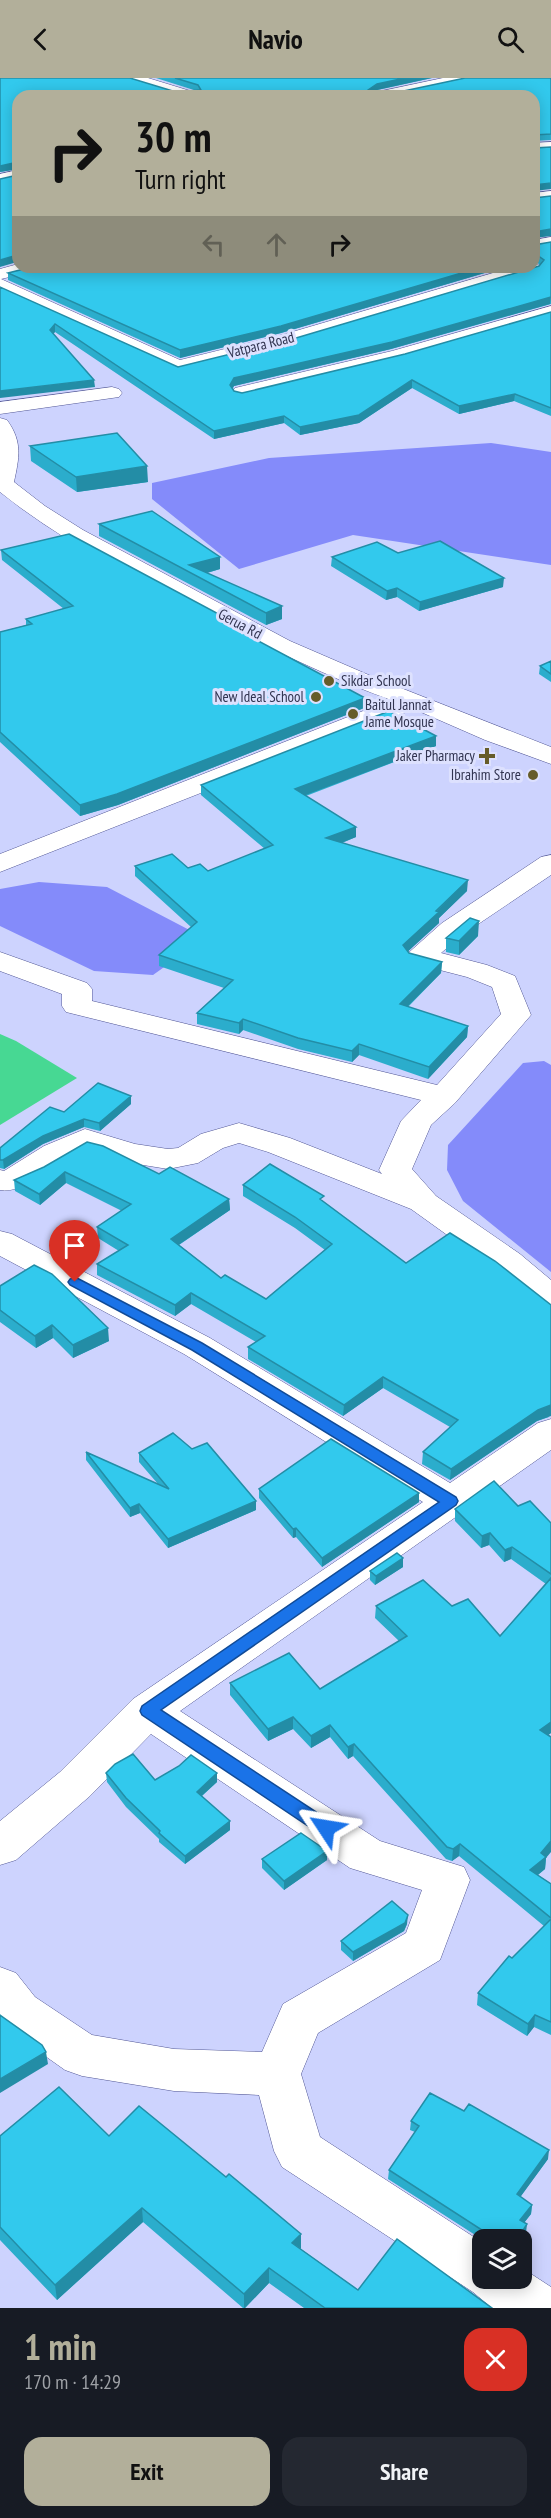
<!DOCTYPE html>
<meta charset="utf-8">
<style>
body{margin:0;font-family:"PT Sans Narrow",sans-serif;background:#242831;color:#f1f3f6;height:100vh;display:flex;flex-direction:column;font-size:22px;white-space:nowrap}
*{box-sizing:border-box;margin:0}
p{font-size:20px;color:#9ea1a6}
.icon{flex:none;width:33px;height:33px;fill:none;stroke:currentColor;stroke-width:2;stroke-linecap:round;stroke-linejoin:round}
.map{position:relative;height:2230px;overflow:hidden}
.panel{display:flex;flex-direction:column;background:#171b24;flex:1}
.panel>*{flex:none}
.hud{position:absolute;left:12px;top:12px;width:528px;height:183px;border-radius:18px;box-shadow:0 3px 15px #0003;background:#b2af9a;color:#111;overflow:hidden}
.controls{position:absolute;left:472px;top:2151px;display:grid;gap:12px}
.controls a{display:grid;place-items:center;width:60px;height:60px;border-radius:12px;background:#171b24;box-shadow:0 3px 15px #0003;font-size:30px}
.pin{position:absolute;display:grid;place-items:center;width:51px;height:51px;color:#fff;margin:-62px -26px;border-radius:50% 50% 50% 0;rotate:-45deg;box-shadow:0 0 6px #0007}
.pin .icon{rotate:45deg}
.me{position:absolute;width:66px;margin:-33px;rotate:303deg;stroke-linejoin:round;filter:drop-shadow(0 0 4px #0008)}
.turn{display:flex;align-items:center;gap:21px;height:126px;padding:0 24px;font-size:27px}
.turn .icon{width:78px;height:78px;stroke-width:2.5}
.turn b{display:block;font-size:42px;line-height:51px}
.lanes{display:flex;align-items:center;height:57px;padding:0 24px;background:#0003;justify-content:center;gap:30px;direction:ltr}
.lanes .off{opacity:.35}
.round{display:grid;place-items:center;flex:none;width:63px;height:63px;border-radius:18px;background:#242831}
.head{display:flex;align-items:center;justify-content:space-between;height:102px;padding:0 24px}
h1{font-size:36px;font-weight:700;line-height:45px;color:#b2af9a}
.primary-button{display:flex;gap:12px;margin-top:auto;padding:12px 24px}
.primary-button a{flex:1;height:69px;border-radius:18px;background:#b2af9a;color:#111;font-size:24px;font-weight:700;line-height:69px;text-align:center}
.primary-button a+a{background:#242831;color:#f1f3f6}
header{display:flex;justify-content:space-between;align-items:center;height:78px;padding:0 24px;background:#b2af9a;color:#111;font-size:27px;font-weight:700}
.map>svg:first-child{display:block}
.green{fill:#47d893}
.water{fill:#848bfa}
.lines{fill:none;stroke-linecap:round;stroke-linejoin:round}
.minor-casing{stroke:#525795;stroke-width:1}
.minor{fill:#fff;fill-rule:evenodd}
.wall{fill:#2badcc}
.shaded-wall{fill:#238da6}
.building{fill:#32c9ed;stroke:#238da6;stroke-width:1.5}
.route{fill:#1a73e8;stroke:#114b97;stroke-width:1.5}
.poi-dot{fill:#665c29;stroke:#dde1fe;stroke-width:2}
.labels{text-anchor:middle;stroke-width:6;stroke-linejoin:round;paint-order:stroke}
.far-street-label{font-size:15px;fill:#313450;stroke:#dde1fe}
.far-poi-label{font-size:15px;fill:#313450;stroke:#dde1fe;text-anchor:end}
</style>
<header><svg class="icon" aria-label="back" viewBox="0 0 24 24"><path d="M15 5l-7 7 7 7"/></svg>Navio<svg class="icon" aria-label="search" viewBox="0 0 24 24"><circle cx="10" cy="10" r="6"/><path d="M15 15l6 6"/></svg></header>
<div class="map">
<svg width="551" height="2230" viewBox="0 0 551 2230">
<rect width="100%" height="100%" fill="#cdd3fe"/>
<path class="green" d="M0,956L16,963L77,1000L0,1047Z"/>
<path class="water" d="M491,365L551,374V487L353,457L239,491L152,421V405L269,380Z
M39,804L107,809L199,857L195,867L153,897L94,893L0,848V811Z
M544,983L551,987V1194L463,1123L447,1092L448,1067L523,985Z"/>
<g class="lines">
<g class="minor-casing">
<path id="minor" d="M126,0H148L197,15L199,18H177L128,3Z
M443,0H471L464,4L398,18H370L377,14Z
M551,64V74L534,75V65Z
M18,92V102L0,106V96Z
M551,113V123L534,125V115Z
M551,159V169L534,172V162Z
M534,184L541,189L538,193L295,265L178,294L0,213V191L18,186V189H38L35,193L1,201L180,282L282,257L513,189H534Z
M551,228V239L404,281L242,320L235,318L232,314L235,310L392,273Z
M112,309L119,311L122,315L119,319L0,336V324Z
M0,340L7,342C23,364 19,380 14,404L45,428L83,452L290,563L378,601L551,669V686L485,662L414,631L0,794V776L391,622C319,596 252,561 184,526C120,492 56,459 0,414Z
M551,777V797L462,857L441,875L487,887L515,898L531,937L455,1025L431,1047L412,1091L436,1118L520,1176L551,1202V1231L539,1228L496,1192L411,1131L268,1074L239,1065L223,1070L198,1085L168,1091L131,1085L87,1072C65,1083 22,1117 0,1112V1092L4,1093L44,1068L85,1051L135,1066L168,1071L178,1070L201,1056L239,1045L290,1060L382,1096L379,1092L401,1043L421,1022L66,934L62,928V916L0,893V874L87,905L92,911V923L437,1007L501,936L492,909L467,899L409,884L405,878L442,845L541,779Z
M0,1153L12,1156L210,1260L450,1405L538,1345L551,1341V1372L180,1633L380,1763L464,1789L470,1802L440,1882L318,1955L301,1996L320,2059L483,2165V2200H522V2190L551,2209V2230H492L473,2214L282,2089L274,2073L259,2017L174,2013L82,1998L65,1992L0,1946V1889L16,1895L35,1919L92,1957L174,1971L262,1974L283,1926L406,1855L422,1812L350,1790L151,1656L90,1718L16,1782L0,1787V1743L60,1694L133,1621L423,1424L184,1276L0,1178Z"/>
</g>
<use href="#minor" class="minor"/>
</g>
<path class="wall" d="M0,0L176,14L197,13L156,0H432L377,12L373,14H399L551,0V62L534,63V18H18V91L0,94Z
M551,164V226L391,271L234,308L233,310L234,313L242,315L405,276L551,234V338L514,323L459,336L412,310L359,345L300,357L284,345L214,361L55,254L53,256L95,309L0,209L178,289L296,260L539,188L540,187L534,182V167Z
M32,189H505L281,255L180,280L8,202V195Z
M30,368L148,404L77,414L31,383Z
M99,446L220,491L207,495L282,541L266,547L99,458Z
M1,472L241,548V554L365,620L364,630L118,727L80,738L0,664V554L26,547V541L64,531L2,482Z
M398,475L503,509L419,533L397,519L386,522L331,488L332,479Z
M551,583V604L539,596L540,588Z
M436,658V668L306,718L356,759L342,765L467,813L439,840V845L408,873L409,875L442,884L441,895L408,929L468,948L467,959L428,1001L359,977L352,984L298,971L243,952L239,956L197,946V935L224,910L159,888V877L191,849L135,798V788L188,790L208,793L265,771L201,717V707Z
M478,858L459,877L446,874V860Z
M131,1026L100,1053L84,1049L43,1066L4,1091L0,1090V1070L64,1034Z
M44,1089L159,1096L229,1121L230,1132L179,1167L221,1200L266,1221L325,1172L295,1150L243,1118V1107L324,1124L549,1339L537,1343L450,1402L422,1386L423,1374L450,1349L383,1310L343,1338L248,1281V1269L256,1264L191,1226L175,1238L97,1197V1186L119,1173L98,1160L97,1149L122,1133L66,1105L40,1127L15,1113L14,1102Z
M0,1208L109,1263L73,1280L53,1260L36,1270L0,1244Z
M86,1374L158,1406L139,1384V1375L256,1432L168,1470L140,1435L130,1439L86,1382Z
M259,1411L419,1424L322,1489L296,1459L293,1460L259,1420Z
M518,1428L551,1445V1655L548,1657L546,1780L545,1791L538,1797L551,1806V1957L534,1949L527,1958L477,1927L478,1915L544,1848L459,1778L452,1783L446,1781L353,1678L348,1681L330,1659L311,1670L293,1651L268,1663L230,1617V1605L320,1611L399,1563L375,1540L376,1528H452L500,1558L546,1506L511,1481L504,1484L489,1467L481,1470L455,1443V1431Z
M403,1480V1489L375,1507L370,1502V1493Z
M106,1695L155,1702L217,1695V1704L202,1718L230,1752L185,1786L159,1764V1761L126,1729L107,1704Z
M262,1781L327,1782L284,1812L262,1790Z
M407,1846L404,1853L353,1883L341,1872V1863Z
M411,2043L548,2081L520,2119L532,2127L531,2136L524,2145L526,2155L521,2162H483L388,2101L389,2092L415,2054L410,2052Z
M0,2058H109L301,2171L358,2212L492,2230H304L269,2205L245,2230H243L143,2144L57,2222L0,2162Z"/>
<path class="shaded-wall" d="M405,0H432L377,12L368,18V12L377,6Z
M18,84V91L0,94V88Z
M551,105V111L534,113V107Z
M551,151V158L534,160V154Z
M17,177V184L0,189V182Z
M482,189H505L281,255L180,280V272Z
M551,219L550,226L391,271L234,308L230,314V307L234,300Z
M55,246V254L50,259V252Z
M94,302L95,309L0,320V313Z
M412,302V310L359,345L300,357V349Z
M515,316L514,323L459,336V328Z
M284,338V345L214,361V353Z
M147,388L148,404L77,414L76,399Z
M220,479V491L196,498L189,487Z
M504,500L503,509L419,533L420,524Z
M397,510V519L386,522L387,513Z
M282,528V541L266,547V535Z
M241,548V558L234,550Z
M365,620L364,630L118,727L80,738V727Z
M436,658V668L295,721V711Z
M356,749V759L326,771V760Z
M468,802L467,813L439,840V845L403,878V867Z
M479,843L478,858L459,877V863Z
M442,884L441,895L399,937L400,926Z
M243,941V952L239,956V945Z
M468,948L467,959L428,1001L429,989Z
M359,966V977L352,984V973Z
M131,1018V1026L100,1053L99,1045Z
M84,1041V1049L43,1066L4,1091L3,1082L43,1058Z
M65,1094L66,1105L40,1127L39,1116Z
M229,1121L230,1132L171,1172V1161Z
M191,1215V1226L175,1238V1227Z
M52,1247L53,1260L36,1270L35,1258Z
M108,1250L109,1263L73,1280V1267Z
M383,1299V1310L343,1338L344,1327Z
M551,1327V1338L537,1343L450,1402L451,1391L538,1332Z
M419,1415V1424L322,1489V1480Z
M256,1423V1432L168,1470V1461Z
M139,1426L140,1435L130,1439V1430Z
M296,1450V1459L293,1460V1451Z
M490,1455L489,1467L481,1470L482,1458Z
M512,1469L511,1481L504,1484L505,1472Z
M403,1480V1489L375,1507L376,1498Z
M293,1639V1651L268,1663V1651Z
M551,1644V1655L539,1664L540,1652Z
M330,1647V1659L311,1670V1658Z
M354,1666L353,1678L348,1681V1669Z
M217,1695V1704L197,1722V1714Z
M230,1743V1752L185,1786V1778Z
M551,1763V1774L546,1780L545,1791L529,1804L530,1792L541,1775Z
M460,1766L459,1778L452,1783L453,1771Z
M327,1773V1782L284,1812V1803Z
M408,1837L407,1846L404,1853L353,1883V1874Z
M535,1937L534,1949L527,1958L528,1946Z
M46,1974L48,1986L0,2015V2001Z
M549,2072L548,2081L516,2125L517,2116Z
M532,2127L531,2136L519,2151L520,2142Z
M142,2130L143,2144L57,2222L55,2207Z
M527,2146L526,2155L521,2162H517Z
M301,2156V2171L292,2165Z
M269,2190V2205L245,2230H244V2216Z"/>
<path class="building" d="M0,0H130L176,14L201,12L198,7L175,0H405L377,6L368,12L370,14H399L465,0H551V56L534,57V18H18V84L0,88Z
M551,69V105L534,107V70Z
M18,97V178L17,177L0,182V101Z
M551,118V151L534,154V120Z
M551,164V219L392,264L234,300L230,307L234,313L242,315L405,276L551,234V330L515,316L459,328L412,302L359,337L300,349L284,338L214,353L55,246L50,252L94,302L0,313V209L178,289L296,260L539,188L544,182L534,175V167Z
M32,189H482L281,248L180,272L8,195Z
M117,355L147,388L76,399L30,368Z
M152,433L220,479L189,487L282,528L266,535L99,446Z
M69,456L241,548L234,550L365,620L117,716L80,727L0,654V554L32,546L26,541L73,528L1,472Z
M440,463L504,500L420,524L397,510L387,513L332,479L377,464L398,475Z
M551,583V596L540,588Z
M389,633L436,658L295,711L356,749L326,760L468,802L436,833L439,834L403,867L409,875L442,884L400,926L468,948L429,989L359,966L352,973L298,960L243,941L239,945L197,935L233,902L159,877L197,844L135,788L172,776L188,790L200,786L208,793L273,767L201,707Z
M470,840L479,843L459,863L446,860Z
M98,1005L131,1018L99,1045L84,1041L43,1058L3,1082H0V1070L50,1029L64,1034Z
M87,1064L103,1068L159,1096L170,1089L229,1121L171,1161L221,1200L225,1197L266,1221L332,1166L295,1139L243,1107L270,1086L324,1118L320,1121L406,1185L450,1155L495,1183L551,1227V1327L538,1332L451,1391L423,1374L458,1342L383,1299L344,1327L248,1269L265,1258L191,1215L175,1227L97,1186L128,1167L97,1149L131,1126L65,1094L39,1116L14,1102L44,1089Z
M34,1187L52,1196L108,1250L73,1267L52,1247L35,1258L0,1232V1208Z
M173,1355L192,1371L207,1365L256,1423L168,1461L139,1426L130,1430L86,1374L169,1411L139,1375Z
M331,1361L419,1415L322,1480L296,1450L293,1451L259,1411Z
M494,1403L518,1428L530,1423L551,1445V1496L512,1469L505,1472L490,1455L482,1458L455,1431Z
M397,1475L403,1480L376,1498L370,1493Z
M551,1500V1644L540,1652L551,1659V1763L541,1775L546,1779L530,1792L551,1806V1840L460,1766L453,1771L447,1769L354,1666L348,1669L330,1647L311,1658L293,1639L268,1651L230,1605L289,1575L320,1611L407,1558L376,1528L423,1502L452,1528L468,1521L500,1558Z
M133,1676L155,1702L179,1688L191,1677L217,1695L197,1714L230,1743L185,1778L159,1755L160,1753L126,1720L106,1695L115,1686Z
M301,1755L327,1773L284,1803L262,1781Z
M392,1823L408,1837L405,1845L353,1874L341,1863Z
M551,1841V1944L535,1937L528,1946L478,1915L509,1878L512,1880Z
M0,1937L42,1967L46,1974L0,2001Z
M59,2009L109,2058L139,2028L226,2099L229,2096L301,2156L292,2165L358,2212L397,2161L492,2230H325L269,2190L244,2216L142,2130L55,2207L0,2149V2058Z
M430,2015L464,2033L469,2026L549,2072L517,2116L532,2127L520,2142L527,2146L517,2162H486L485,2154L389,2092L419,2048L411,2043Z"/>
<path class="route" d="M75,1199L202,1265L456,1419L458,1423L456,1427L161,1632L333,1745L335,1750L333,1756L326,1758L320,1756L142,1637L140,1633L142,1628L439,1424L192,1272L70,1207L68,1204L70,1201Z"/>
<g class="poi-dot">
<circle cx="329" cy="603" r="6"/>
<circle cx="316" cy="619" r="6"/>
<circle cx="353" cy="636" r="6"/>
<path d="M484 669h6v6h6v6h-6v6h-6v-6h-6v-6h6z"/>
<circle cx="533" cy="697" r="6"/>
</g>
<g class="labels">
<g class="far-street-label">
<text transform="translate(261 267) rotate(-14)" y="5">Vatpara Road</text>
<text transform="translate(240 546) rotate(28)" y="5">Gerua Rd</text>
</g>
<g class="far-poi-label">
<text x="341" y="608" text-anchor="start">Sikdar School</text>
<text x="304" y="624">New Ideal School</text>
<text x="365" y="632" text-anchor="start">Baitul Jannat<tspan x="365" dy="17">Jame Mosque</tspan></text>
<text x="475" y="683">Jaker Pharmacy</text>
<text x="521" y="702">Ibrahim Store</text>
</g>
</g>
</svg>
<div class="controls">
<a><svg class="icon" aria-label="layers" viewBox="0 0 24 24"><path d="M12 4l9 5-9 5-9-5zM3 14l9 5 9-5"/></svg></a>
</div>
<div class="pin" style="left:75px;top:1204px;background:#d93025"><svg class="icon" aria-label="arrive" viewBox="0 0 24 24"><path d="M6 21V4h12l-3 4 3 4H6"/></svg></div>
<svg class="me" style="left:326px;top:1750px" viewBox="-20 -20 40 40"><path d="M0-17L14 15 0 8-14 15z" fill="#1a73e8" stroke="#fff" stroke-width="4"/></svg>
<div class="hud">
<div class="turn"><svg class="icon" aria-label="right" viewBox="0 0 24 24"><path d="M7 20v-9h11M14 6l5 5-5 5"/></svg><div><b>30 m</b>Turn right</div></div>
<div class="lanes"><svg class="icon off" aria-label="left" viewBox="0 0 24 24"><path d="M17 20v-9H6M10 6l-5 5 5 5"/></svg><svg class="icon off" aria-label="ahead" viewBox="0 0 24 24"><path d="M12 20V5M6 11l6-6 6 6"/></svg><svg class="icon" aria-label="right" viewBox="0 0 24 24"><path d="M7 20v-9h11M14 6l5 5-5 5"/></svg></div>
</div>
</div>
<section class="panel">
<div class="head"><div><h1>1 min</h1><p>170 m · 14:29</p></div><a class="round" style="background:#d93025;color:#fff"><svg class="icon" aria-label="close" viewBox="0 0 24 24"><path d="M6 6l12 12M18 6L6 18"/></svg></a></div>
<div class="primary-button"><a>Exit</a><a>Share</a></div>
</section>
